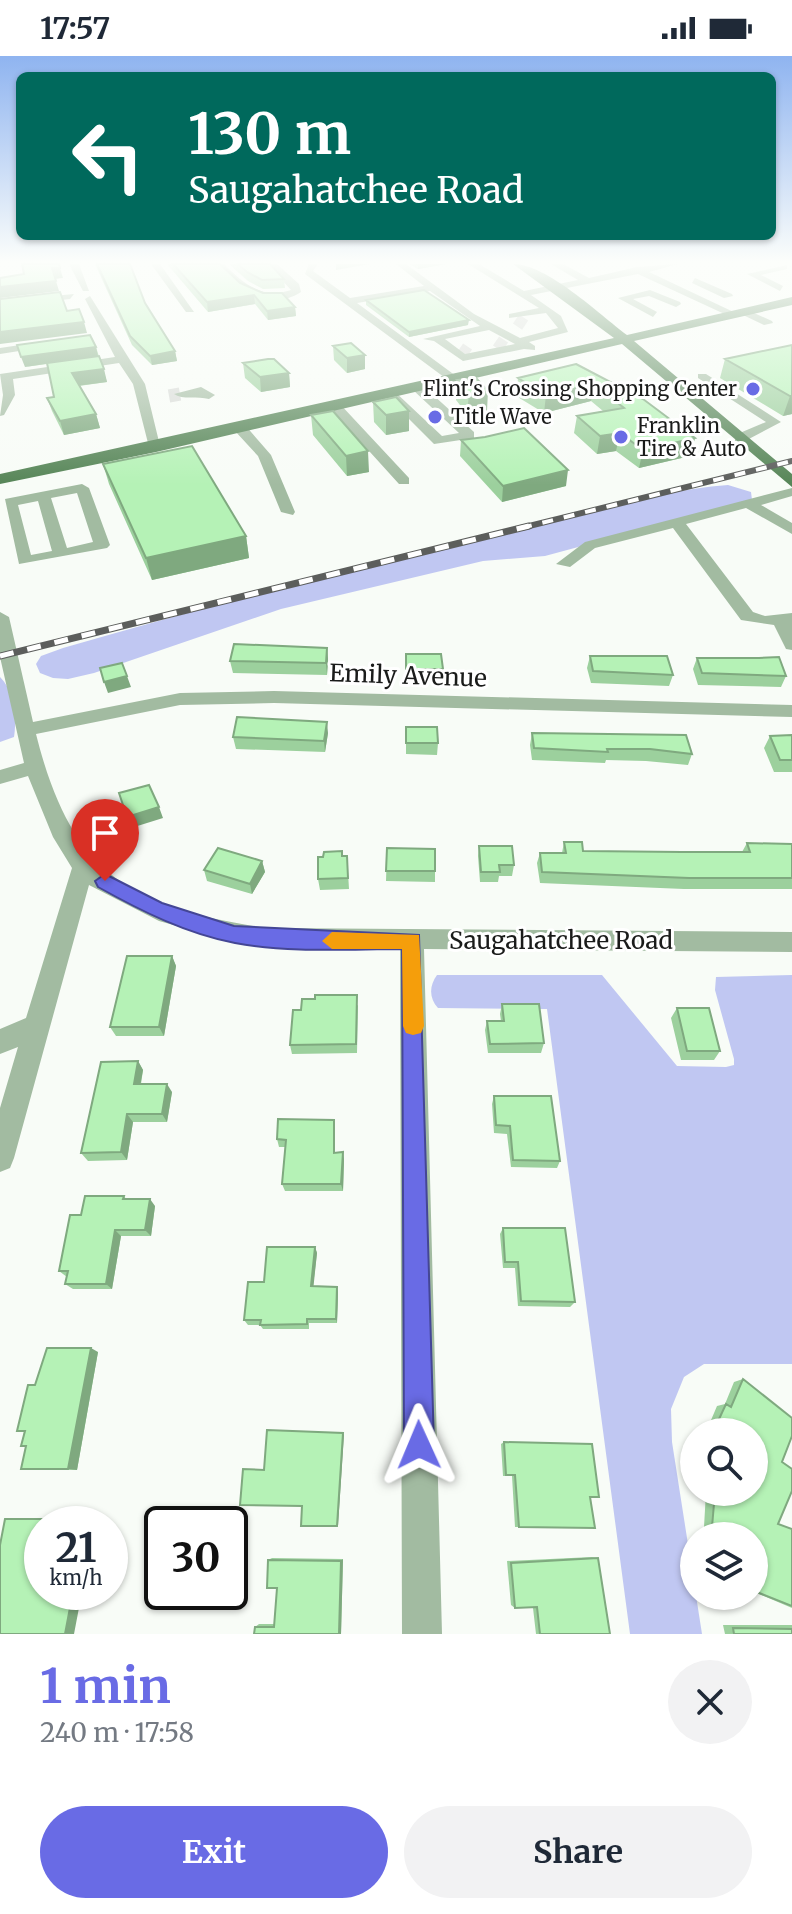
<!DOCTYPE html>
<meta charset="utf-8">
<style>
body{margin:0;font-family:Merriweather,serif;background:#f2f2f3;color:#1f2937;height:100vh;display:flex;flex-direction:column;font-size:30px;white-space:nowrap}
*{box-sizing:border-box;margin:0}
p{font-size:26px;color:#747a83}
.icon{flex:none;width:44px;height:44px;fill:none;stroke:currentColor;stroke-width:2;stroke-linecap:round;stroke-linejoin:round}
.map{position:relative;height:1578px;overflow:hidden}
.drawer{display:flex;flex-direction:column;background:#fff;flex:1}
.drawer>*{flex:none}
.guide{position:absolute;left:16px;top:16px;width:760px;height:168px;border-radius:12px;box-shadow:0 2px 6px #0004;background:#00695c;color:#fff;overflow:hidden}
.fabs{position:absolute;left:680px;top:1362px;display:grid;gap:16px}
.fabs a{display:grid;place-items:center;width:88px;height:88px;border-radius:50%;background:#fff;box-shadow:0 2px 6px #0004;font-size:40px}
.speed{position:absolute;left:24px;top:1450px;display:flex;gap:16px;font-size:40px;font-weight:700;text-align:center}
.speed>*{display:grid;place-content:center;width:104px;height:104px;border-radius:50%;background:#fff;box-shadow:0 2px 6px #0004;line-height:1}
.speed small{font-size:20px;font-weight:400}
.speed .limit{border:4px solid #111;border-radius:12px;background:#fff;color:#111}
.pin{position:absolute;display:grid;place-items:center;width:68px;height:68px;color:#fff;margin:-82px -34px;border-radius:50% 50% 50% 0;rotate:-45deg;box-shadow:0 0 8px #0007}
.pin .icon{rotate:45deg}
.me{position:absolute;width:88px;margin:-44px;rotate:359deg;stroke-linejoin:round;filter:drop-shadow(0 0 6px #0008)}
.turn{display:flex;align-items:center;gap:28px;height:168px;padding:0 40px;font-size:36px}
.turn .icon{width:104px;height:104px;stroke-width:2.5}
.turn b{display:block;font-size:56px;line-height:68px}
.round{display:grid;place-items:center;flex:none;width:84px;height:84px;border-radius:42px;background:#f2f2f3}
.summary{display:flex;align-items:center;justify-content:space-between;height:136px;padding:0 40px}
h1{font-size:48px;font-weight:700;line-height:60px;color:#696be5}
.primary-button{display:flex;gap:16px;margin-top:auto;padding:16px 40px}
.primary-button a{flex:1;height:92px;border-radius:48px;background:#696be5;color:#fff;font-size:32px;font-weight:700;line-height:92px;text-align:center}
.primary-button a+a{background:#f2f2f3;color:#1f2937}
.status{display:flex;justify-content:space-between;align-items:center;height:56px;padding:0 40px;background:#fff;direction:ltr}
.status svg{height:22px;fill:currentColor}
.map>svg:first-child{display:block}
.green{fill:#c0c7f2}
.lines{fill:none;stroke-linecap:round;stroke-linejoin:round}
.minor-tunnel-far1{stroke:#d7dad6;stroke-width:11;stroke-dasharray:11 5;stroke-linecap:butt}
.minor-tunnel{stroke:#d7dad6;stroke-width:13;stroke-dasharray:13 7;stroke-linecap:butt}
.minor{fill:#a2bba1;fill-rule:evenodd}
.major{fill:#568557;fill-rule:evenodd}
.rail-far1-casing{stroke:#5c5e5c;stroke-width:6}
.rail-casing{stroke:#5c5e5c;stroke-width:7}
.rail-far1{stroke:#fff;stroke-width:4;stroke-dasharray:11;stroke-linecap:butt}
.rail{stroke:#fff;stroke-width:5;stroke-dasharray:14;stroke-linecap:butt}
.wall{fill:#9cd09d}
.shaded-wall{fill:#7fa97f}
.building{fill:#b5f2b6;stroke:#7fa97f;stroke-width:2}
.route{fill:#696be5;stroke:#444695;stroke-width:2}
.slow{fill:#f59e0b}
.poi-dot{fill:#696be5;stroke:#fff;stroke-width:3}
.labels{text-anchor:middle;stroke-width:6;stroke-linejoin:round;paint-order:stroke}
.far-poi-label{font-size:20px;fill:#1a1b1a;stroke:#fff;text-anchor:start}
.street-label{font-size:24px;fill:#1a1b1a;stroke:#fff}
</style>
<div class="status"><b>17:57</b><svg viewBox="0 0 49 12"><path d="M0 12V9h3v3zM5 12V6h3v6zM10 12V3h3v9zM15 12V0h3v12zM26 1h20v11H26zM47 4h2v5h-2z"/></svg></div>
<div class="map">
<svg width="792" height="1578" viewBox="0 0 792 1578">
<rect width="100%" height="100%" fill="#f8fcf7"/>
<path class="green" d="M728,429L751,436L752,444L545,500L483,505L281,553L94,617L68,623L53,622L40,617L36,608L41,600L63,592C220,547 378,504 538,468C600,454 664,434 728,429Z
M0,621C14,634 17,663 14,681L0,686Z
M437,919H602L677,1010L726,1011L734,1009V1003L715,934L716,921L792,919V1308H704L684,1321L671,1353L672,1386L702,1578H630L547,953L438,952C429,942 429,930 437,919Z"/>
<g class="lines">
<path class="minor-tunnel-far1" d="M516,263L528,271
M496,285L505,291
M460,292L469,298"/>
<path class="minor-tunnel" d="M169,340L180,338"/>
<path class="minor" d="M69,208H79L89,235H83Z
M151,208H160L194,256H186Z
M214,208H224C244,228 262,244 291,234L267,208H277L299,228L301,236C268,257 236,233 214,208Z
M309,208H318L313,215L350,242L424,230L396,208H406L474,258L520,282L558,272L546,257L509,262V258L539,252L468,208H479L524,235L578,224L551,208H563L589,222L637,211L678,208L649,216L740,259L731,261L638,218L531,239L561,260L568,276L529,286L535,290V294L524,293L463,305L434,285L423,283L480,270L430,235L357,247L456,320V326L452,327L305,218ZM489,274L515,288L465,298L445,283Z
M787,209V213L761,219L783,230L780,235L747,218Z
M695,222L732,238L733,240L724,242L692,227Z
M650,234L680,246L681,248L676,251L649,240L633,243L657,256L653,261L618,242Z
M74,238L70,243L0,251V245Z
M90,240L145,328L161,394L149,391L133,328L119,307L13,323L15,339L4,359L0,360L3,339L0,318L115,301L85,243Z
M745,253L772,265L773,267L764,269L741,258Z
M47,285L51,290L0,298V292Z
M698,318H706L781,366L745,385H735V379L766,366L698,322Z
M413,328H421L474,376V382L434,388L383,337L393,334L442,380L459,377L413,334Z
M201,331L215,339L209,343C198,340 182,344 174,338Z
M331,347H339L409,422V428H399L331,353Z
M235,369H245L271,399L295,456L293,459L281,456L258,400L235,375Z
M82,428L89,432L110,489L107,492L19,508L5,443ZM77,437L93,486L67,492L51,442ZM38,445L52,495L31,499L18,449Z
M792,432V440L761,449L792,467V478L746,452L686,468L753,556L765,560L792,557V594L786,593L774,569L741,564L673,472L595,492L570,511L556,508L585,486Z
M0,556L9,561L33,666L180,637L274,635L792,649V661L274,647L180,649L36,678C71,818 129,851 266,872L792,876V896L424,893L442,1578H402L400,893L245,889L159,865L89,829L14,1102L10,1112L0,1116V1052L18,991L0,998V973L26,962L72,812L53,781L28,720L0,728V714L24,707L0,601Z"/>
<path class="major" d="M513,208C547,208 599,258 627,279L792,241V249L634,285L792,418V431L622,288L156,396L0,428V418L614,282Z"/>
<g class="rail-far1-casing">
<path id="rail-far1" d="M521,472L792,405"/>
</g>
<g class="rail-casing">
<path id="rail" d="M0,600L529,470"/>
</g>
<use href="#rail-far1" class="rail-far1"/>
<use href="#rail" class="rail"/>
</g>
<path class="wall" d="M95,208H130L145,247L175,295L177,305L152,309L132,289Z
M167,208H220L240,227L295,251L296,260L268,264L255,248L208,256Z
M229,208H270L284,223L285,232L263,233L248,225Z
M409,208H446L418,213Z
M366,244L468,269L409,281L366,249Z
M792,289V358L783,360L720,322L725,303Z
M333,290L365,299V313L347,317L334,304Z
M96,291L107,326L79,330L96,358L100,372L64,379L52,355L47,342L54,341L47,308L25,311Z
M243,307L289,317L290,331L261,336L245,322Z
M576,308L695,382L690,400L639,412L616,395L597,398L574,377L577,360L603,355L591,345L544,357L516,340L518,322Z
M457,324L487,355L467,358L456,344Z
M373,346L409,375L386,379L374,366Z
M311,359L369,416L347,420L313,379Z
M461,384L566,430L502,446L460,400Z
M103,408L246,480L249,502L152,524L109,428Z
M327,592L328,603L327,619L233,617L230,605Z
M406,598L443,613L442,625H406Z
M590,600L673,619L669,630L591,627L587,612Z
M697,602L786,620L781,631L698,629L693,613Z
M406,671L438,687L437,699L406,698Z
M328,677L325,696L236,693L233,681Z
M532,677L692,698L688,709L646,705L606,704L605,707L532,704L530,689Z
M792,679V716H774L764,692L770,680Z
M564,786L583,795L682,796H742L747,787L792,788V833H684L540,827L537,807L540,797H562Z
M479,790L514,809L512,820H499L498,826H480L478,800Z
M387,792L435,815V826L386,825Z
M342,800H347L349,833L320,834L318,823Z
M262,805L265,816L252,838L207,825L204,814Z
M172,900L176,910L164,980H116L110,971Z
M502,948L544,987L541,997H488L485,974L487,965H501L500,958Z
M358,949L357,997L292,998L290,989Z
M677,952L720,995L714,1004H681L671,962Z
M138,1005L143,1014L141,1028L172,1036L167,1066H133L127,1104L88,1105L81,1097Z
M494,1040L560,1105L557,1112L511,1111L507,1078L494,1077L492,1048Z
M335,1072V1097L343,1096L344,1104L343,1135H285L282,1128L285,1091H279L277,1083Z
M124,1140L126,1143L155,1150L151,1180H121L112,1233H73L65,1228L67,1221L59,1215L81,1159Z
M503,1172L575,1246L570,1251L518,1250L515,1212H503L500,1178Z
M315,1191L317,1197L313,1230L337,1231L338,1236L337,1267H309V1273H263L260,1269H248L244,1264L264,1226Z
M98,1296L77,1414L21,1413L26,1391L21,1390L24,1376L17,1375L35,1329Z
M743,1323L782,1406L778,1468L792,1473V1552L754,1536V1480H717L718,1477L704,1471L706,1436H754V1376H706L717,1350L725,1348L734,1326Z
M504,1386L590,1441L519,1471H515L512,1420H503L501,1388Z
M592,1501L598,1502L610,1578H536L533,1552H515L511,1549L507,1505Z
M272,1502L343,1503L341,1578H254L255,1571L259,1568H275L277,1532L268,1504Z
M723,1569H792V1578H725Z"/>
<path class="shaded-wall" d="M336,208H370L336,214Z
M418,208H446L418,213Z
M52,212H60L63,222L54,223Z
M56,225L59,235L0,242V231Z
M254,239L255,248L208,256L207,246Z
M295,251L296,260L268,264L267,255Z
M469,264L468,269L409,281V276Z
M84,266L87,277L0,288V276Z
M96,291L98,300L25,311L21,301Z
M175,295L177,305L152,309L150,300Z
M365,299V313L347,317V302Z
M104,313L107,326L76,330L72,317Z
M289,317L290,331L261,336L260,321Z
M594,328L591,345L544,357L546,339Z
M488,335L487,355L467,358L469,338Z
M790,340H792V358L783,360Z
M409,355V375L386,379V359Z
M96,358L100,372L64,379L60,365Z
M620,377L616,395L597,398L600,380Z
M695,382L690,400L639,412L643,394Z
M368,395L369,416L347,420L346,400Z
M568,414L566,430L502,446L503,430Z
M246,480L249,502L152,524L146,502Z
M327,592L328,603L327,619L326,607Z
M127,620L131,631L108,637L104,626Z
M327,666L328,677L325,696L324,685Z
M159,751L163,762L131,772L127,761Z
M262,805L265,816L252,838L250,828Z
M172,900L176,910L164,980L159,971Z
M138,1005L143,1014L139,1036L134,1028Z
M167,1028L172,1036L167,1066L162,1058Z
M127,1058L133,1066L127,1104L121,1096Z
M334,1064L335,1072V1104L334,1097Z
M343,1096L344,1104L343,1135L341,1128Z
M150,1143L155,1150L151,1180L145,1174Z
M115,1174L121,1180L112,1233L106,1228Z
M315,1191L317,1197L313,1235L311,1230Z
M337,1231L338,1236L337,1267L336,1263Z
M91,1292L98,1296L77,1414L68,1413Z
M343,1377L344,1379L338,1470H337Z
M55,1463H64L63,1468H54Z
M343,1503L341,1578H339L341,1505Z
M73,1536H82L74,1578H65Z"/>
<path class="building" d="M22,208H59L60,212H52L56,225L0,231V222L24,218Z
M97,208H130L145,247L175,295L150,300L130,280Z
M173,208H220L240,227L263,237H282L295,251L267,255L254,239L207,246Z
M238,208H270L284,223L262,224L247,216Z
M424,234L469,264L409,276L366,244Z
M60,236L67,255L79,253L84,266L0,276V243Z
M90,279L96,291L21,301L17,289Z
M351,287L365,299L347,302L333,290Z
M792,289V340H790L725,303Z
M99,300L104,313L72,317L96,358L60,365L47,342L54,341L47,307Z
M268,303H274L289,317L260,321L243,307Z
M576,308L643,343L695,382L643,394L620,377L600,380L577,360L624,352L594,328L546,339L518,322Z
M476,322L488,335L469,338L457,324Z
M396,341L409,355L386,359L373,346Z
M333,355L368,395L346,400L311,359Z
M524,372L568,414L503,430L461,384L485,381Z
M192,390L246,480L146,502L103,408Z
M234,588L327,592L326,607L230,605Z
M406,598H441L443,613H406Z
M590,600H667L673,619L593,615Z
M779,601L786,620L702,617L697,602H759Z
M122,607L127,620L104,626L100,612Z
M237,661L327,666L324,685L233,681Z
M406,671H437L438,687H406Z
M532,677L686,679L692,698L650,693H607L608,696L534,692Z
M792,679V704H780L770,680Z
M149,729L159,751L127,761L119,737Z
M564,786H582L583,795L682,796H750L747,787L792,788V822H689L542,816L540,797H566Z
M479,790H512L514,809H499L500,816H481Z
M218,792L262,805L250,828L204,814Z
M387,792L435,793V815H386Z
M342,795V800H347L348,822L318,823V801H323L324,796Z
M127,900H172L159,971H110Z
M315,939H357L356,988L290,989L293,954H301L302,943H315Z
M502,948H539L544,987L490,988L487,965H504Z
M677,952H709L720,995H687Z
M138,1005L134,1028H167L162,1058H127L121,1096L81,1097L101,1006Z
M494,1040H551L560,1105L513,1104L510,1070L496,1069Z
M278,1063L334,1064V1097L343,1096L341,1128H282L286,1084L277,1083Z
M85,1140H124L123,1143H150L145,1174H115L106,1228H65L68,1215H59L70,1159H81Z
M503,1172H565L575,1246L521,1245L518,1206H505Z
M267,1191H315L311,1230L337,1231L336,1263H307V1268L260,1269L261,1264H244L248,1226H264Z
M47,1292H91L68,1413H21L26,1390H21L25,1375H17L28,1329H35Z
M743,1323L792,1362V1380L782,1406L792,1413V1435L778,1468L792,1473V1550L754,1535V1480H726L727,1477L712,1471L715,1436H754V1376H713L726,1348L731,1351Z
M267,1374L343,1377L337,1470H301L302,1450L240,1449L243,1413L264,1414Z
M504,1386L592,1388L599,1441H590L595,1472L519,1471L515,1419H506Z
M5,1463H55L54,1468H42V1536H73L65,1578H0V1489Z
M598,1502L610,1578H540L537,1551L515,1552L511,1507Z
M268,1504L341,1505L339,1578H254L255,1571H274L277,1532H267Z
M733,1572L792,1573V1578H734Z"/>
<linearGradient id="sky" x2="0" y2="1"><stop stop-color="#8fb4f0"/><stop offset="0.48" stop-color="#fcfefb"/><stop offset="1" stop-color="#fcfefb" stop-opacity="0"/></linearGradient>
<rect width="792" height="429" fill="url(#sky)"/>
<path class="route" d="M105,818L162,847L234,870L419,879L434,1389L429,1399L419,1404L409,1399L404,1389L402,893C348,893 289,897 235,887C187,878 141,855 98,831L95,825Z"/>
<path class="slow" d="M332,876L419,879L424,970L421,977L413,979L406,977L403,970L402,893H332L322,885Z"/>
<g class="poi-dot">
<circle cx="753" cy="333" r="8"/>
<circle cx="435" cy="361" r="8"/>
<circle cx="621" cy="381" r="8"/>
</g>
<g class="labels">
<g class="far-poi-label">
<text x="737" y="340" text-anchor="end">Flint's Crossing Shopping Center</text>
<text x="451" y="368">Title Wave</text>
<text x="637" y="377">Franklin<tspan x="637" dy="23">Tire &amp; Auto</tspan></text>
</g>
<g class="street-label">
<text transform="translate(408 620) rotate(2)" y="8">Emily Avenue</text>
<text x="561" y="893">Saugahatchee Road</text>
</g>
</g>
</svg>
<div class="fabs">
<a><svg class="icon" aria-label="search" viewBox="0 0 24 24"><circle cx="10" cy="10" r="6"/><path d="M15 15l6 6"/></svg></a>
<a><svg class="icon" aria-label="layers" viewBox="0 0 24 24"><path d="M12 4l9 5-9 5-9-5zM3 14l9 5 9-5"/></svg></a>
</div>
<div class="speed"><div>21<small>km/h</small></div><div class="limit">30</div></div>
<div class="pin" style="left:105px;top:825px;background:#d93025"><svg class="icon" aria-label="arrive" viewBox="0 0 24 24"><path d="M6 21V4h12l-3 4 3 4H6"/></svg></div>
<svg class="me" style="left:419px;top:1389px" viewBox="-20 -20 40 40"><path d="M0-17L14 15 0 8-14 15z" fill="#696be5" stroke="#fff" stroke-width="4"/></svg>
<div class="guide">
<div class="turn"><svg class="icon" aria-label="left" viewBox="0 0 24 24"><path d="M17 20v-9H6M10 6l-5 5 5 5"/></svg><div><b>130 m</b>Saugahatchee Road</div></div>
</div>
</div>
<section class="drawer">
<div class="summary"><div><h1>1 min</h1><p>240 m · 17:58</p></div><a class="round"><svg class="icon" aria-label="close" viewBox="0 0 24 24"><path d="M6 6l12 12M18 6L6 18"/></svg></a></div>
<div class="primary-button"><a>Exit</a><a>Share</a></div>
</section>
